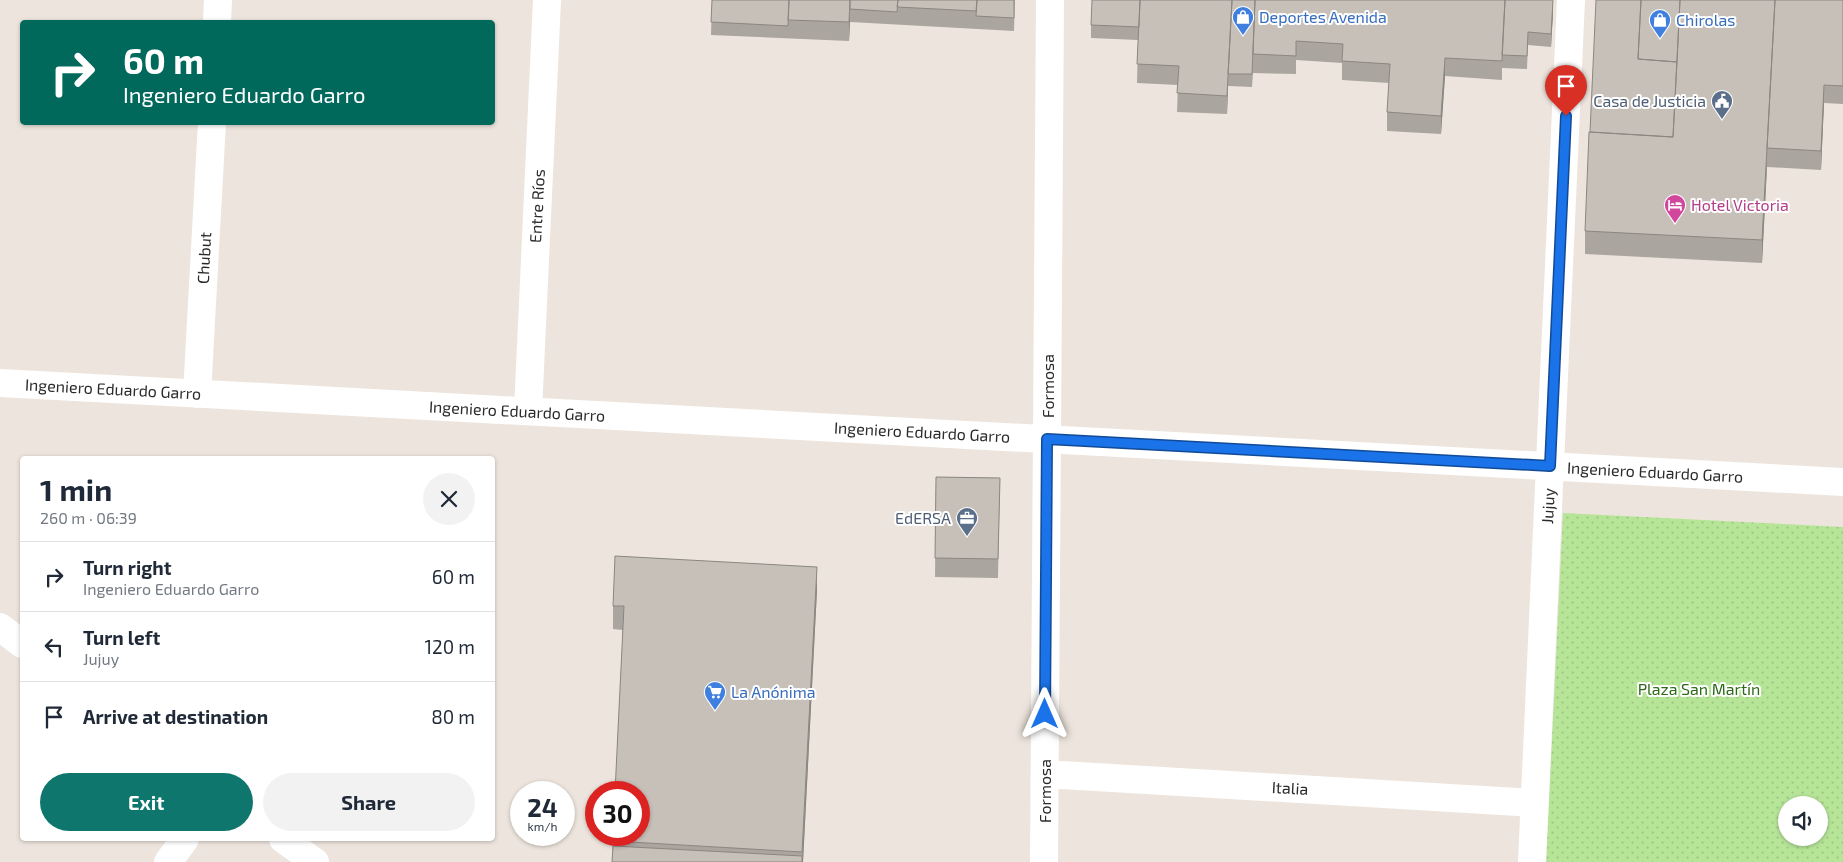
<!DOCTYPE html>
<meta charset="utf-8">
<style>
body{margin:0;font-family:"Exo 2",sans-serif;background:#f2f2f3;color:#1f2937;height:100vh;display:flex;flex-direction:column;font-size:19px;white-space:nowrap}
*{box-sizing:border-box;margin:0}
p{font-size:16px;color:#747a83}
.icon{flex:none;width:28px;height:28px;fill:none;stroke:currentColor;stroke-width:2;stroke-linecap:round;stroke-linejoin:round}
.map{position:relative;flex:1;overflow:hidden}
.details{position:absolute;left:20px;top:456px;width:475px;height:385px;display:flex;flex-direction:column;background:#fff;border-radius:5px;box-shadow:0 1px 4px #0004}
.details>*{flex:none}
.hud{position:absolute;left:20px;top:20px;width:475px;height:105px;border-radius:5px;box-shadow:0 1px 4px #0004;background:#00695c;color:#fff;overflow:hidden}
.buttons{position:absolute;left:1778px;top:796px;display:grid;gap:10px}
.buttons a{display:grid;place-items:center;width:50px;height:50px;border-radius:50%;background:#fff;box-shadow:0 1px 4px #0004;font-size:25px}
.speed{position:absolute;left:510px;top:781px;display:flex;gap:10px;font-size:25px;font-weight:700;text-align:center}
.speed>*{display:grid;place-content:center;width:65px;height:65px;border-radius:50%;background:#fff;box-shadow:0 1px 4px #0004;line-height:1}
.speed small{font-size:12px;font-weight:400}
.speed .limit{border:8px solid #d22;background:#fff;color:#111}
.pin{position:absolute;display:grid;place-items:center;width:42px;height:42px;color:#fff;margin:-51px -21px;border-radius:50% 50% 50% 0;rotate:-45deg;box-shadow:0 0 5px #0007}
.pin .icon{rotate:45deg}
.me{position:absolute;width:55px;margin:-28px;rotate:0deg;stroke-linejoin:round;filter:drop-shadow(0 0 4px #0008)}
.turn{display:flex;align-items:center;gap:18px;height:105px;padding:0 20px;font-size:22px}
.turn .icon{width:65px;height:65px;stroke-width:2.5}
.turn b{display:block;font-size:35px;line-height:42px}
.round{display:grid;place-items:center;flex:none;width:52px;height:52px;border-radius:26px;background:#f2f2f3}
.summary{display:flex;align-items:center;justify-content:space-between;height:85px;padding:0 20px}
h1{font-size:30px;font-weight:700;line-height:38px}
.cta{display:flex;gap:10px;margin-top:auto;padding:10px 20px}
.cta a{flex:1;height:58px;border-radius:30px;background:#0f766e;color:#fff;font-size:20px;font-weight:700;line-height:58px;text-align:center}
.cta a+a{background:#f2f2f3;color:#1f2937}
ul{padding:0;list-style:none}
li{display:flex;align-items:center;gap:15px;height:70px;padding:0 20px;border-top:1px solid #e0e1e3}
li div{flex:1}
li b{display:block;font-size:19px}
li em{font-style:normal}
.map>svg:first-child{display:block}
.park{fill:url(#park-dots);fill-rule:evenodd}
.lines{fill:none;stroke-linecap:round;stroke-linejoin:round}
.minor{stroke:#fff;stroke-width:28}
.tertiary{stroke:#fff;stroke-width:28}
.wall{fill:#aaa59e}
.shaded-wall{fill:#8b8681}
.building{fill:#c6c0b8;stroke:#8b8681}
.route-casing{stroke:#114b97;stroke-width:12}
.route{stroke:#1a73e8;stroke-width:9}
.labels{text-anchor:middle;stroke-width:4;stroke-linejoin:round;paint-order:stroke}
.shop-label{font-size:16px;fill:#366cbe;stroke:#fff;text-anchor:start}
.service-label{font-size:16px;fill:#4e5e75;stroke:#fff;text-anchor:end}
.hotel-label{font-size:16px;fill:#b23c85;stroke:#fff;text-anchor:start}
.street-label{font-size:16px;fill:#2b2b2b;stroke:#fff}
.park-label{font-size:16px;fill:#2e6b18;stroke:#fff}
</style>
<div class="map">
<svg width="1843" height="862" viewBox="0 0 1843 862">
<defs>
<pattern id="park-dots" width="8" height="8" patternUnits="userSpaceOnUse" patternTransform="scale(1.25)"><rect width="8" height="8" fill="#b7e598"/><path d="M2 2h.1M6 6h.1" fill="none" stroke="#9ec583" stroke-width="1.8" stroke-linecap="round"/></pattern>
</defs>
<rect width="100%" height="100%" fill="#ede5dd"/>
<path class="park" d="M1563,513L1843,527V862H1546ZM1786,805H1819V838H1786Z"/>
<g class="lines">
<path class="minor" d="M217,22L218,0
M0,383L1843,482
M197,394L212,122
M528,411L547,0
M1045,774L1534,803
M168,862L185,839
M1044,862L1050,0
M1532,862L1571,0"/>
<path class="tertiary" d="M0,627L22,644
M283,839L315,862"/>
</g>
<path class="wall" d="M712,0H1015L1014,31L850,22L849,41L711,35Z
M1843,0V104L1824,103L1821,170L1767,167L1762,263L1585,254V231Z
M1553,12L1551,47L1528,45L1527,69L1502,68V67V80L1445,76L1441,134L1387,131V112L1389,83L1342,80V63L1296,60V74L1253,73L1252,87L1228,86L1227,114L1177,112L1178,85L1137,83L1138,40L1091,38V25Z
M936,477L1000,478L998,578L935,577Z
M817,590L803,862H612L623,630L613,629V606Z"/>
<path class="shaded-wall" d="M1553,0V12L1551,47V34Z
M850,9V22L849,41V22Z
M1445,58V76L1441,134V116Z
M1228,74V86L1227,114V96Z
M1824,85V103L1821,170V151Z
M1767,158V167L1762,263V240Z
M817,567V590L803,862H802Z"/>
<path class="building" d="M712,0H789L788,26L711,22Z
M789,0H850L849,22L788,20Z
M850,0H898L897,12L850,9Z
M898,0H977L976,11L897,7Z
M977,0H1014V18L976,16Z
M1092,0H1140L1139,27L1091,25Z
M1140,0H1232L1227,96L1177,93L1179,66L1137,64Z
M1232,0H1255L1252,74H1228Z
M1255,0H1505L1502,61L1445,58L1441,116L1387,112L1390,64L1342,61L1343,44L1296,41V56L1253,54Z
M1505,0H1553L1551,34L1528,32L1527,56L1502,55Z
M1596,0H1641L1638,59L1677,62L1673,137L1590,132Z
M1641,0H1680L1677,62L1638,59Z
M1680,0H1775L1762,240L1585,231L1589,132L1673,137Z
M1775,0H1843V86L1824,85L1821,151L1767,148Z
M936,477L1000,478L998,559L935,558Z
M615,556L817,567L802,852L613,841V835H639V792H615L624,606H613Z
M613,846L802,856V862H612Z"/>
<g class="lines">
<g class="route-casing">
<path id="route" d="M1045,714L1047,439L1550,466L1566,116"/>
</g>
<use href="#route" class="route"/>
</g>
<defs>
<g id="shop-pin" transform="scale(1.125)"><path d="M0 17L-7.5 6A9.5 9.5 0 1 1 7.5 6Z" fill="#3f7fe0" stroke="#fff"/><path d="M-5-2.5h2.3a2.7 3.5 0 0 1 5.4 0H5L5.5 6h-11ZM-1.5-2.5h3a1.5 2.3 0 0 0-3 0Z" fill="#fff"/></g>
<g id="civic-pin" transform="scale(1.125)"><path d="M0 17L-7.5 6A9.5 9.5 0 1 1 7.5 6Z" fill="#5c6f8a" stroke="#fff"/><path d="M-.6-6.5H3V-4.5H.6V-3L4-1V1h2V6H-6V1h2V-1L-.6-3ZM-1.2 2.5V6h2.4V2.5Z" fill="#fff"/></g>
<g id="hotel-pin" transform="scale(1.125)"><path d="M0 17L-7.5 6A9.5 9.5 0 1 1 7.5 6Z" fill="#d1479c" stroke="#fff"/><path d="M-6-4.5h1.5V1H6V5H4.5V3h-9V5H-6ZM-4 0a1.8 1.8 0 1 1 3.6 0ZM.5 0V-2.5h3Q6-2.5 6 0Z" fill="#fff"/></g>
<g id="office-pin" transform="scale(1.125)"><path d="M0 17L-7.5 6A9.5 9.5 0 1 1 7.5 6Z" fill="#5c6f8a" stroke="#fff"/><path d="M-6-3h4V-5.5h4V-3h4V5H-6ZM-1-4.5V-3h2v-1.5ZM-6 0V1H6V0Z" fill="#fff"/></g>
<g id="supermarket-pin" transform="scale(1.125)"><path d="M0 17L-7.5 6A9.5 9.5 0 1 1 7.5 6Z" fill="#3f7fe0" stroke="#fff"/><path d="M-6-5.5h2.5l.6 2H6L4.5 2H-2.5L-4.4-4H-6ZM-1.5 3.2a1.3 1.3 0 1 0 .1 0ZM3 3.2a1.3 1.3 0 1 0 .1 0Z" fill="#fff"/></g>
</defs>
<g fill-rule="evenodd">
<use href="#shop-pin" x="1243" y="17"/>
<use href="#shop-pin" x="1660" y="20"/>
<use href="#civic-pin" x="1722" y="101"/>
<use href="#hotel-pin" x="1675" y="205"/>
<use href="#office-pin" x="967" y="518"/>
<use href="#supermarket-pin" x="715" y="692"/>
</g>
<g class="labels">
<g class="shop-label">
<text x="1259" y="23">Deportes Avenida</text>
<text x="1676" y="26">Chirolas</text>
<text x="731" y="698">La Anónima</text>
</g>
<g class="service-label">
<text x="1706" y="107">Casa de Justicia</text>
<text x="951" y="524">EdERSA</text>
</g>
<g class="hotel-label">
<text x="1691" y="211">Hotel Victoria</text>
</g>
<g class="street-label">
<text transform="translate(537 206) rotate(-87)" y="6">Entre Ríos</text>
<text transform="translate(204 258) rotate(-87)" y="6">Chubut</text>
<text transform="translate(1048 386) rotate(-90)" y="6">Formosa</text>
<text transform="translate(113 389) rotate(3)" y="6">Ingeniero Eduardo Garro</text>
<text transform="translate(517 411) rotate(3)" y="6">Ingeniero Eduardo Garro</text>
<text transform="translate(922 432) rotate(3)" y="6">Ingeniero Eduardo Garro</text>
<text transform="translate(1655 472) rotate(3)" y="6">Ingeniero Eduardo Garro</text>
<text transform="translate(1548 506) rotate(-87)" y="6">Jujuy</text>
<text transform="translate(1290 788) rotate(3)" y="6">Italia</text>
<text transform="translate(1045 791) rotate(-90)" y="6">Formosa</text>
</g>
<g class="park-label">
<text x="1699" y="695">Plaza San Martín</text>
</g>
</g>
</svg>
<div class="buttons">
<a><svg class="icon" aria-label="sound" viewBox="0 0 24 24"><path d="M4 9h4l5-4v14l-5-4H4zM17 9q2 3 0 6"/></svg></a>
</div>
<div class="speed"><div>24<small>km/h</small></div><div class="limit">30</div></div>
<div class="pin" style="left:1566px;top:116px;background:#d93025"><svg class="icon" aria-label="arrive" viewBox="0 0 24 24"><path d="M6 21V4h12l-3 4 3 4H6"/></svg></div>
<svg class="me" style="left:1045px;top:714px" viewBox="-20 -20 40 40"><path d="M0-17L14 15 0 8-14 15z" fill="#1a73e8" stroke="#fff" stroke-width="4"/></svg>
<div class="hud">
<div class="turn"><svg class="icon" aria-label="right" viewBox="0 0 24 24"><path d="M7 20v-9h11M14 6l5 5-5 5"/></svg><div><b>60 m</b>Ingeniero Eduardo Garro</div></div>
</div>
<section class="details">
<div class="summary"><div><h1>1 min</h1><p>260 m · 06:39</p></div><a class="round"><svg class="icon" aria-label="close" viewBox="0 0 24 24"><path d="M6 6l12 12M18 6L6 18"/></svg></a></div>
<ul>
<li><svg class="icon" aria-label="right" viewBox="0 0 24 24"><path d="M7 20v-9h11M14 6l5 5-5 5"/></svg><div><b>Turn right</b><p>Ingeniero Eduardo Garro</p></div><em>60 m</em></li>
<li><svg class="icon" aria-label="left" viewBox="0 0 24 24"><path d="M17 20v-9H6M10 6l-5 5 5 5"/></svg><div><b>Turn left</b><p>Jujuy</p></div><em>120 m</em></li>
<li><svg class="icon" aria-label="arrive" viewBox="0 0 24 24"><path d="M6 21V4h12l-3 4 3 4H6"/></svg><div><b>Arrive at destination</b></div><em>80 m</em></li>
</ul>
<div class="cta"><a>Exit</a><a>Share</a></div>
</section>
</div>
